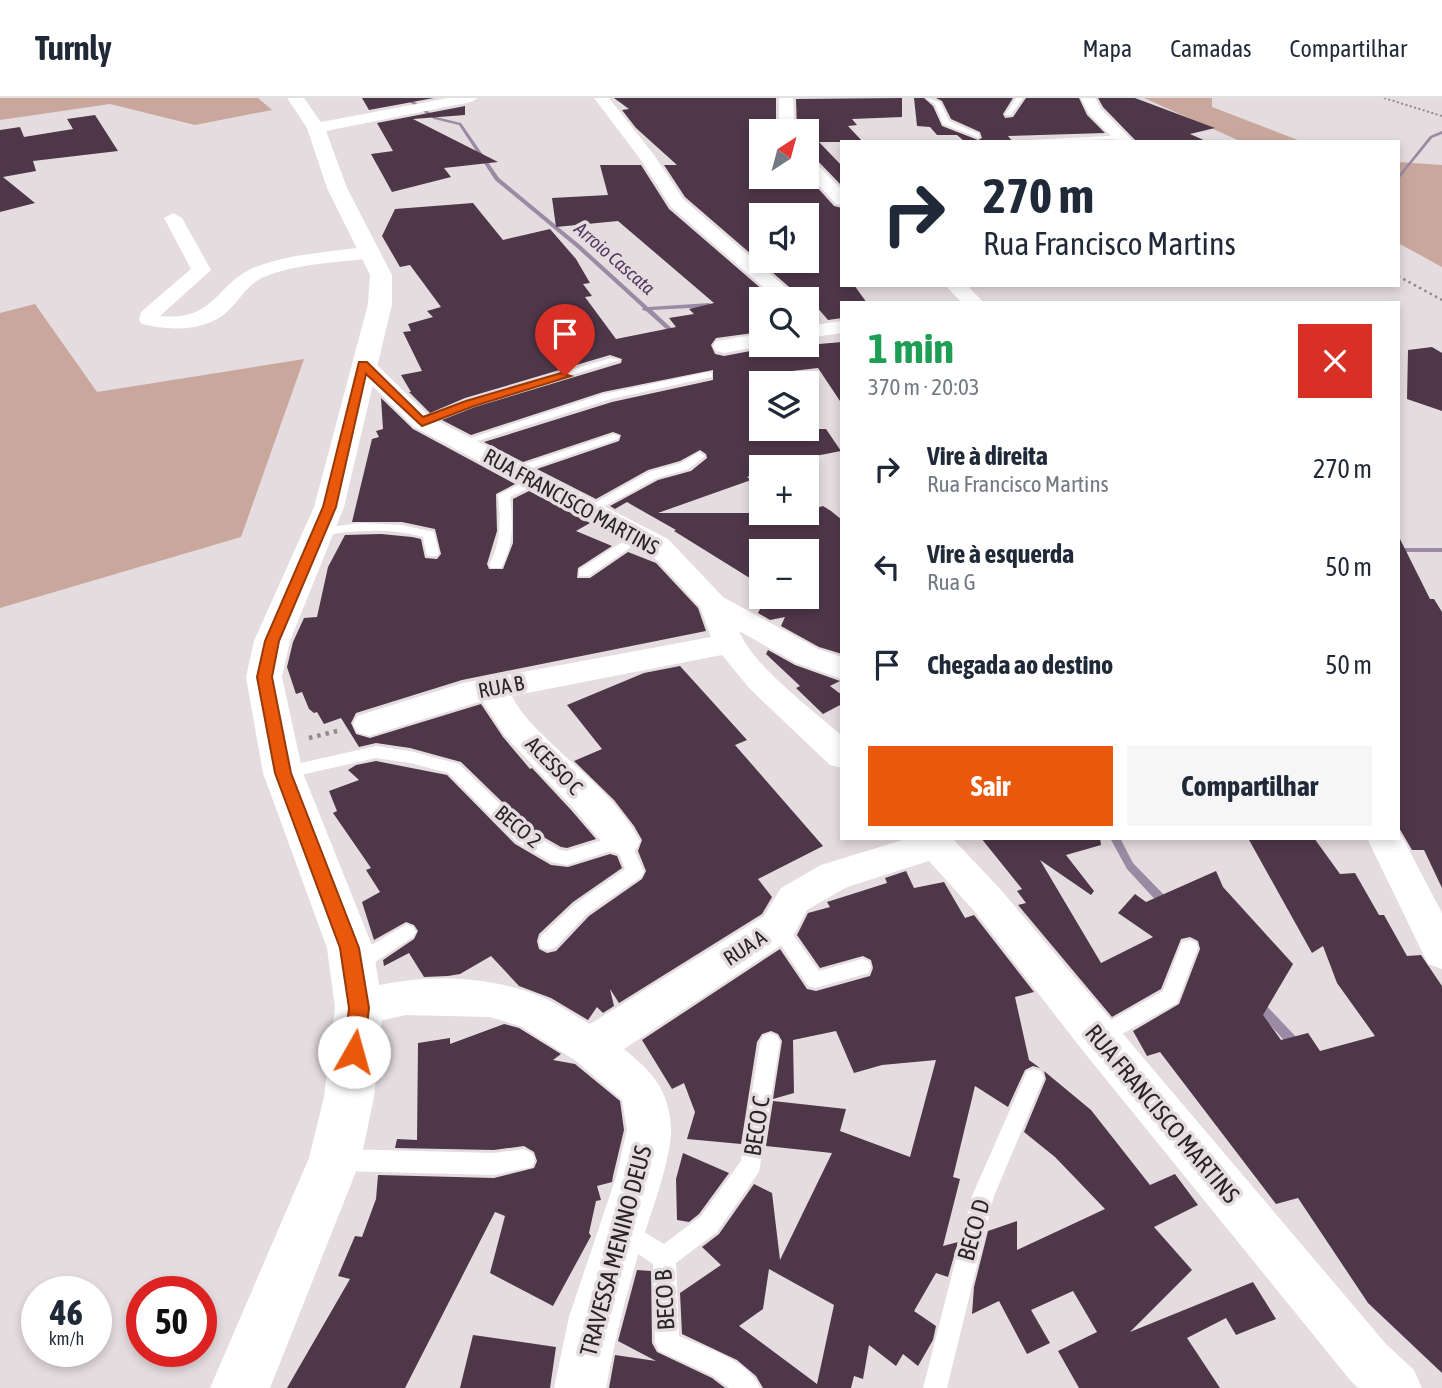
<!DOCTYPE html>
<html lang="pt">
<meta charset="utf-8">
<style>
body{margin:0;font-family:"Asap Condensed",sans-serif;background:#f6f6f7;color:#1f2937;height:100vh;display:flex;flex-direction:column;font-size:26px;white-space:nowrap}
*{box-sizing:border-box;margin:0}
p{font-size:23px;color:#747a83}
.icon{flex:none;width:38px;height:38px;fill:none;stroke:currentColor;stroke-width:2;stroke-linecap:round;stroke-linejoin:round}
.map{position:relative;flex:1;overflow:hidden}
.side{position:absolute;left:840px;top:203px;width:560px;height:539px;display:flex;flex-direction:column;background:#fff;border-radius:0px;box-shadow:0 4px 10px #0003}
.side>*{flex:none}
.hud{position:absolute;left:840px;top:42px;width:560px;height:147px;border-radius:0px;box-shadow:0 4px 10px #0003;background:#fff;color:#1f2937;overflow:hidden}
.needle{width:46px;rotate:36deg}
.controls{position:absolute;left:749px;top:21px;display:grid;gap:14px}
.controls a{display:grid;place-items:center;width:70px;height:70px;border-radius:0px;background:#fff;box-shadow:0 4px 10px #0003;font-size:35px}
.speed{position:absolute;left:21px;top:1178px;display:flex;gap:14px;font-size:35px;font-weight:700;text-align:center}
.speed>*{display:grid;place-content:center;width:91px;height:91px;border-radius:50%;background:#fff;box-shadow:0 4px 10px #0003;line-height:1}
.speed small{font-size:18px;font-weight:400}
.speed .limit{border:10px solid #d22;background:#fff;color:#111}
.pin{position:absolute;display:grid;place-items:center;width:60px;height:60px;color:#fff;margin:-72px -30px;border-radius:50% 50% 50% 0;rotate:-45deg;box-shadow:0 0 7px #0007}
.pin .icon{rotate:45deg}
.me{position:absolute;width:77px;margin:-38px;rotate:7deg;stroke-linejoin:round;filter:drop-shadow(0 0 5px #0008)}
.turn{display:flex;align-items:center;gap:24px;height:147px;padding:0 28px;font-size:32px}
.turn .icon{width:91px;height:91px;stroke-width:2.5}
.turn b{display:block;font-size:49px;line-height:60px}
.round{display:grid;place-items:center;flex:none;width:74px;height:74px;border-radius:0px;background:#f6f6f7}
.head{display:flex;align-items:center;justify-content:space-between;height:119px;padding:0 28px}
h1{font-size:42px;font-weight:700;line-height:52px;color:#1e9e55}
.button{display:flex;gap:14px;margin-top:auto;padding:14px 28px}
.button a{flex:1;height:80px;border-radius:0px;background:#ea580c;color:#fff;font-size:28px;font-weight:700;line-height:80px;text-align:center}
.button a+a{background:#f6f6f7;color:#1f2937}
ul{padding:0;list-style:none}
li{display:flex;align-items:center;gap:21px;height:98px;padding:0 28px}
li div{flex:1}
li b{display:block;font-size:26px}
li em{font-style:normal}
header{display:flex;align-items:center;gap:42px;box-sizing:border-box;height:98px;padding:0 35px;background:#fff;border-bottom:2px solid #e0e1e3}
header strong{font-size:33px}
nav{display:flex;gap:38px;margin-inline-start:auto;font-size:24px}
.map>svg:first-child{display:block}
.forest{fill:#c9a79d}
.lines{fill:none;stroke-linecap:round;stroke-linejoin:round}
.stream{fill:#9b8aa4;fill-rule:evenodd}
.building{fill:#4e3749;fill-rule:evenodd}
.path-far2{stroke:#908a8c;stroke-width:2;stroke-dasharray:2 2.5;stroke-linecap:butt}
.path-far1{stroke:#908a8c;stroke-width:2.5;stroke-dasharray:2.5 3.5;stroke-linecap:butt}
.path{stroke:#908a8c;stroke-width:4.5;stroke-dasharray:3.5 5;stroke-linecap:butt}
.lane{fill:#fff;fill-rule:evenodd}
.street{fill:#fff;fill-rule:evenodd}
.secondary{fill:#fff;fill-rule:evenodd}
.route{fill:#ea580c;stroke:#983908;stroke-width:2}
.labels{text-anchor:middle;stroke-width:7;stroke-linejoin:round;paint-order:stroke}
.far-water-label{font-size:19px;font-style:italic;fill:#543961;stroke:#e5dcdf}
.street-label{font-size:21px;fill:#282526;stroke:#e5dcdf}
.near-street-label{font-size:24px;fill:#282526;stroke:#e5dcdf}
</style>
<header>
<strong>Turnly</strong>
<nav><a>Mapa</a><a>Camadas</a><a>Compartilhar</a></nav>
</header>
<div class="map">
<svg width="1442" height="1290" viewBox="0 0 1442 1290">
<rect width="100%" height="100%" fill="#e5dcdf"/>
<path class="forest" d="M0,0H258L272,12L195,27L110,6L0,22Z
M1144,0H1212V9L1303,44H1242Z
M1398,64L1442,67V169L1398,145Z
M35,206L97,294L304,261L241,439L0,510V215Z"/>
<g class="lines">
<path class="stream" d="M404,0H409L436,19L461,25L499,80L580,147L648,209L709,205L712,207L709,209L652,212L680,238L675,239L646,213L642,212L643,210L576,149L495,82L459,27L434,21Z
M1442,33V36L1432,40L1398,82V78L1430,38Z
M1398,450H1442V454H1398Z
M1110,740H1120L1133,765L1169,802L1170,805L1169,808L1165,809L1161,808L1127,771Z
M1257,900L1261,902L1299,942L1301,946L1299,950L1295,951L1291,950L1253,908L1252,905L1253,902Z"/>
</g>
<path class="building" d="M362,0H434L369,12Z
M614,0H776V33H761V80L807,78L834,108L842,110V187H854L867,205H842V220L828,222L803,193L795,194L685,99L664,67H677L636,30L622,12L629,11ZM761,117H807V163H761Z
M902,0V19L852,21L857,27L848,28L863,44H819L842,68V88L815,60L807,58V33H797L796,1Z
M914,0H924L933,8L942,28L978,42L982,40L980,34L951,21L942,3L936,0H1013L1003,16L1005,20L1013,19L1026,0H1079L1087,17L1105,35L1008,38L1013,44H965L957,37H937L930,29L917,28Z
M1098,0H1135L1215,30L1190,36L1208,44H1137L1103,9Z
M465,8V17L413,21L498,64L444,70L451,79L392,94L371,56L393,53L377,25Z
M95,17L118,53L33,63L36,73L3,79L35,105L0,114V32L20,29L24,39L73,31L67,21Z
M600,67H641L669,111L771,199L761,201V234L716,240L711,247L715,256L724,258L761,251L842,244V306L818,270L758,277L761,283V331H826L841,353L795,362L775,369H761V374L747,379L751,382L658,415H789L792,417L823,408L831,413L842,422V556L819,549L781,528L785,519L770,522L758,515L766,499H807V453H761V487L674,433L676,432L632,407L627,404L615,411L610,408L658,382L691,373L707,360L706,356L700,352L680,363L648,372L596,401L537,371L619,343L621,337L613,334L523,364L484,344L612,304L713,282V272L603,294L471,337L442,322L475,309L621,265L622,261L610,257L465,300L430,315L409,294H411L401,277L422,273L403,234L411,233L408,226L433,219L427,213L441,209L410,167L400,169L382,138L395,111L473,105L503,142L550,131L576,161L590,185L583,186L592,198L585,199L616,241L676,229L669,220L694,216L689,211L714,205L618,123L556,129L552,100L608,97Z
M1432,249L1442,255V313L1407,301L1408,252Z
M381,300L413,331L515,386L496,396L497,433L487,466L489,471H503L513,445V401L529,393L590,425L576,433L612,448L578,470L577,480H590L628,454L656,465L698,510L706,533L462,582L356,615L351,625L356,636L370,640L481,606L503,639L530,671L532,670L572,713L596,741L567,750L561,749L531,732L461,664L410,650L376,645L359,649L341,620L324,626L317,614L314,615L309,611L302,594L296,596L287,569L293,544L304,520L317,519L328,469L345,437L381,436L412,439L421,441L425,460L437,461L441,456L435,431L402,424H352L372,341L379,339L376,333L383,331Z
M1398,437L1430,501H1434L1442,514V790L1424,752H1412L1398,728Z
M768,552L795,567L840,583L830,588L842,597V606L823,616L796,590L800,588L766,556Z
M680,568L747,642L735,647L823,748L758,781L772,799L762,816L619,905L610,891L614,908L603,915L597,909L588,922L551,900L519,888L491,858L460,876L448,878L424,879L409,855L384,868L383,862L414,841L418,833L414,827L406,824L374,842L362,804L380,794L366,772L371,770L333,715L337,713L329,693L359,682L348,672L356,667L376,663L447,677L515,746L551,767L568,769L610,756L617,758L622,770L573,804L539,836L537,843L539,851L547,855L556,853L589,818L642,781L646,773L638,753L642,742L634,728L614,702L574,663L602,651L567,607L644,575Z
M981,740H1100L1101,747L1066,757L1094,793L1091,797L1040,762L1101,865L1153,839L1118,815L1135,796L1146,804L1216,773L1223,789L1293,866L1263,917L1281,942L1308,935L1320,953L1375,938L1337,885L1323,848L1312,855L1248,740H1314L1340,776L1355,775L1379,817H1384L1407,858L1421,857L1442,888V1275L1368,1205L1298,1100L1276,1106L1160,954L1147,958L1133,933L1179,906L1200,851L1198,843L1190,839L1181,841L1161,891L1112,919L1018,807L1026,805L1017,793L1022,791Z
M906,773L914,790L944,784L965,820L974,817L1034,894L1015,899L1029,962L1040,970L1033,968L1025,972L1008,1009L975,988L953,1079L960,1081L943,1148L958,1144L948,1179L936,1175L914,1213L936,1228L933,1242L918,1268L903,1256L896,1268L869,1247L863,1281L854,1278L851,1290H763L756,1278L737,1262L682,1236L680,1195L721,1167L702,1149L719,1136L754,1086L772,1095L780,1162L832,1055L766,1048L773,1003L846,1011L840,1033L910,1059L936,962L882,967L854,975L836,933L793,942L794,995L773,1001L782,943L778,936L771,933L762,936L757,944L741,1046L687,1041L695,1014L684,985L672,991L642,942L780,851L807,891L816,893L870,878L873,870L871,862L863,858L820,870L797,837L808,815L830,809L827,804L887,785L885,780ZM769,1171L834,1207L817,1286L739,1228L763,1211Z
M504,926L519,930L561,956L553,962L575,966L620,1003L624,1032L613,1078L612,1084L597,1088L601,1102L596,1103L589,1135L591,1138L553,1208L490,1175L505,1118L495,1114L405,1290H287L350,1181L338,1178L355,1138L362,1139L376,1101L378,1077L494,1080L534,1070L537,1063L534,1054L524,1048L494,1052L395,1050L397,1041L417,1042L418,945L450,940V946Z
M1044,973L1091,1012L1150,1087L1175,1076L1198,1107L1154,1129L1192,1172L1130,1234L1253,1184L1276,1221L1236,1237L1226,1220L1187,1240L1220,1290H1079L1058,1253L1097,1234L1073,1193L1031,1212L1050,1245L1027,1256L999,1203L972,1216L974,1189L988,1133L1017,1123V1152L1105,1111L1055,1059L1024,1034L1046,981Z
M683,1055L729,1075L699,1116L689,1124L677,1122L676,1081Z
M637,1172L651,1173L652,1245L657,1254L712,1280L725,1290H609L615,1257L656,1263L618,1243Z
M473,1237L556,1249L550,1290H460Z"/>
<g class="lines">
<path class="path-far2" d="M1384,0L1442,18"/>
<path class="path-far1" d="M1398,178L1442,202"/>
<path class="path" d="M309,640L341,632"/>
<path class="lane" d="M926,0L940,4L949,23L979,36V40L943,26L935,6Z
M1016,0H1023L1011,17H1005Z
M1125,37L1122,41L1026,44L1030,42Z
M611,260L620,262L474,307L426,326L416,324L466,303Z
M708,274L712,275V279L611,301L465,347L461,348L455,345L604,296Z
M614,336L620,339L618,341L520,374H512L510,371Z
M699,354L705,358L689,371L657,380L594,414H586L584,411L649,374L681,365Z
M536,378L540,379V385L510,399C513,424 514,448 501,470H491L489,467C501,445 501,422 498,397Z
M361,425L402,427L434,434L439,455L437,458H427L423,439C395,431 368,432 340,435C330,436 321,440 314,434L320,430Z
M639,433L645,437L644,440L589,478H579V472Z
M376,648L410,653L459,666L529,734L560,752L567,753L622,736L628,738L644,774L641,779L587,816L555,850L548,852L541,850L539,844L541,838L575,806L625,771L617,751L567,767L551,764L517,744L448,675L410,665L376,660L283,681L277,679L275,675L277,671L283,669Z
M778,821L784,824L819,873L862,861L869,863L871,869L869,875L815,890L808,888L769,829L772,824Z
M407,826L413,829L416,834L413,839L363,872L356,874L349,872L347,866L349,860Z
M1189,842L1196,844L1198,850L1177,905L1106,945L1099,948L1092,945L1089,939L1092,933L1163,893L1182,844Z
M770,935L777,938L780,944L759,1074L717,1134L676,1165L679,1238C705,1250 748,1261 760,1290H729L713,1278L659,1253L655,1245L653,1166L616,1141L613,1133L616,1125L624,1122L664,1146L701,1118L741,1063L760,944L763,938Z
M1034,971L1041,973L1044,980L994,1098L947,1290H923L972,1098L1027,973Z
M341,1051L494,1055L524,1051L532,1055L535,1062L532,1069L494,1077L341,1073L333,1069L330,1062L333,1055Z"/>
<path class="street" d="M448,0H478L471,4L316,35L308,30L316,25Z
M594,0H609L654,57L683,101L799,201H777L671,109L641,62Z
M779,0H793L795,33H779Z
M1081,0H1095L1101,11L1134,44H1117L1089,16Z
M807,60L813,62L842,92V107L836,106L807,74Z
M173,115L182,120L211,172L160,218C217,224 215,184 258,168C294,155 333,154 371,148L381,154L371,160C336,165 298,165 264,179C248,186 241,200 229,212C207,234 170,233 142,226L139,222L141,214L191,171L164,120Z
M945,187H967L984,205H962Z
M842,223V235L807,240V228Z
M761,236V247H768L724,255L716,253L713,248L716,243Z
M363,259L371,261L430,319L668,441L723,499L818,551L842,559V581L796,565L739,533C753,568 813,612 842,638V670L830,667L750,591L722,557L512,598C521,617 538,632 553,647C583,675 621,706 640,743L635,753L622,757L609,753L574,711L505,638L482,603L369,638L357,634L353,626L357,618L463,585L711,539L700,509L648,453L414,329L355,271L352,266L355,261Z
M1398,731L1442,815V871L1428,866L1367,740H1398Z
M909,740H952L1001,792L1386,1246L1414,1272L1422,1290H1358L1350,1282L1083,953L975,814L929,763L847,789L807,812L792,840L624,951C652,974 669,991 671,1030C672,1059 651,1115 642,1144C627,1193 615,1240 606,1290H554L569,1219L616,1079L627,1032L622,1002L576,963L520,928L490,919L405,917L359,928L345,923L339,910L345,897C404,875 485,874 544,900C560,907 575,918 590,926L764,818L781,790L821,767Z"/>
<path class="secondary" d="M287,0H304L325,30L347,90L392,177V206L344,409L290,543L282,579L303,675L373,850L383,910L374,999L361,1061L270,1290H210L309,1060L324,999L335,910L327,850L263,675L246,579L254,543L314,409L368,206L370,177L327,90L307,30Z"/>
</g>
<path class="route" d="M359,264H367L423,319L466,303L561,275L571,278L474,308L422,328L366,276L336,409L279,543L272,579L291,675L359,850L369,910L364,954L361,961L354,964L347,961L344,954L349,910L340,850L275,675L257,579L265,543L323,409Z"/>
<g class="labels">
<g class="far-water-label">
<text transform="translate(615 160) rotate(41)" y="7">Arroio Cascata</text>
</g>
<g class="street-label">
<text transform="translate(571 404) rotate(29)" y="7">RUA FRANCISCO MARTINS</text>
<text transform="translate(501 589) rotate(-11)" y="7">RUA B</text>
<text transform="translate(554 668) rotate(46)" y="7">ACESSO C</text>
<text transform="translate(518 729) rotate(40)" y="7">BECO 2</text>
<text transform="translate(745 850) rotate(-33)" y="7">RUA A</text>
</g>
<g class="near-street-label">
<text transform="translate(1162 1016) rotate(50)" y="8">RUA FRANCISCO MARTINS</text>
<text transform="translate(757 1028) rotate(-81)" y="8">BECO C</text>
<text transform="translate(974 1132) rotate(-74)" y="8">BECO D</text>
<text transform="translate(616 1153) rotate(-75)" y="8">TRAVESSA MENINO DEUS</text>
<text transform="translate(665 1202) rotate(-93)" y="8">BECO B</text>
</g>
</g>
</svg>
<div class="controls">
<a><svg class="needle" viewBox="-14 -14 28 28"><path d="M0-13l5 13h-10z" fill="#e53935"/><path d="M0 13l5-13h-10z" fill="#747a83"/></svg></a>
<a><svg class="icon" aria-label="sound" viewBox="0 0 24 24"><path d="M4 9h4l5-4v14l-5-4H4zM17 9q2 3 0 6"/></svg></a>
<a><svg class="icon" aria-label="search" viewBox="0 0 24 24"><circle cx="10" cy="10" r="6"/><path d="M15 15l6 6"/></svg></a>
<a><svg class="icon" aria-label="layers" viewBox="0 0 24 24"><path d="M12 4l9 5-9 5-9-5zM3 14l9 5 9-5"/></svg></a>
<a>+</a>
<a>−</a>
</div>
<div class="speed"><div>46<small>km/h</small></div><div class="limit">50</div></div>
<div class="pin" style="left:565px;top:278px;background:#d93025"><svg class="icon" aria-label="arrive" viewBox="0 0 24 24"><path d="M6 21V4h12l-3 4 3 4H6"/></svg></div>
<svg class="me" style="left:354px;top:954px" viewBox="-20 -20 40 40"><circle r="19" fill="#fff"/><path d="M0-13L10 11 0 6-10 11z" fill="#ea580c"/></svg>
<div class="hud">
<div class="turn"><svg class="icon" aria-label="right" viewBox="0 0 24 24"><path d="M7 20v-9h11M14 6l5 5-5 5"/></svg><div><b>270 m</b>Rua Francisco Martins</div></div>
</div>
<section class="side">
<div class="head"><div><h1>1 min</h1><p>370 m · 20:03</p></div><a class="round" style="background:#d93025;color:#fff"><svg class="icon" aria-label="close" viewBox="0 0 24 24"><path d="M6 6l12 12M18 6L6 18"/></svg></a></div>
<ul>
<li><svg class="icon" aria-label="right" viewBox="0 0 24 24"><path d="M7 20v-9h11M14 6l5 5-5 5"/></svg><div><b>Vire à direita</b><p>Rua Francisco Martins</p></div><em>270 m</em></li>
<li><svg class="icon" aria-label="left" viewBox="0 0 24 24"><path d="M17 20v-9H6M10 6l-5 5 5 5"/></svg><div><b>Vire à esquerda</b><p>Rua G</p></div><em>50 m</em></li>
<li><svg class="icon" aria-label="arrive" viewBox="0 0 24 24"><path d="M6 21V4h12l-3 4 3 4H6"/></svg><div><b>Chegada ao destino</b></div><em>50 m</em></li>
</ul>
<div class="button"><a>Sair</a><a>Compartilhar</a></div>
</section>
</div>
